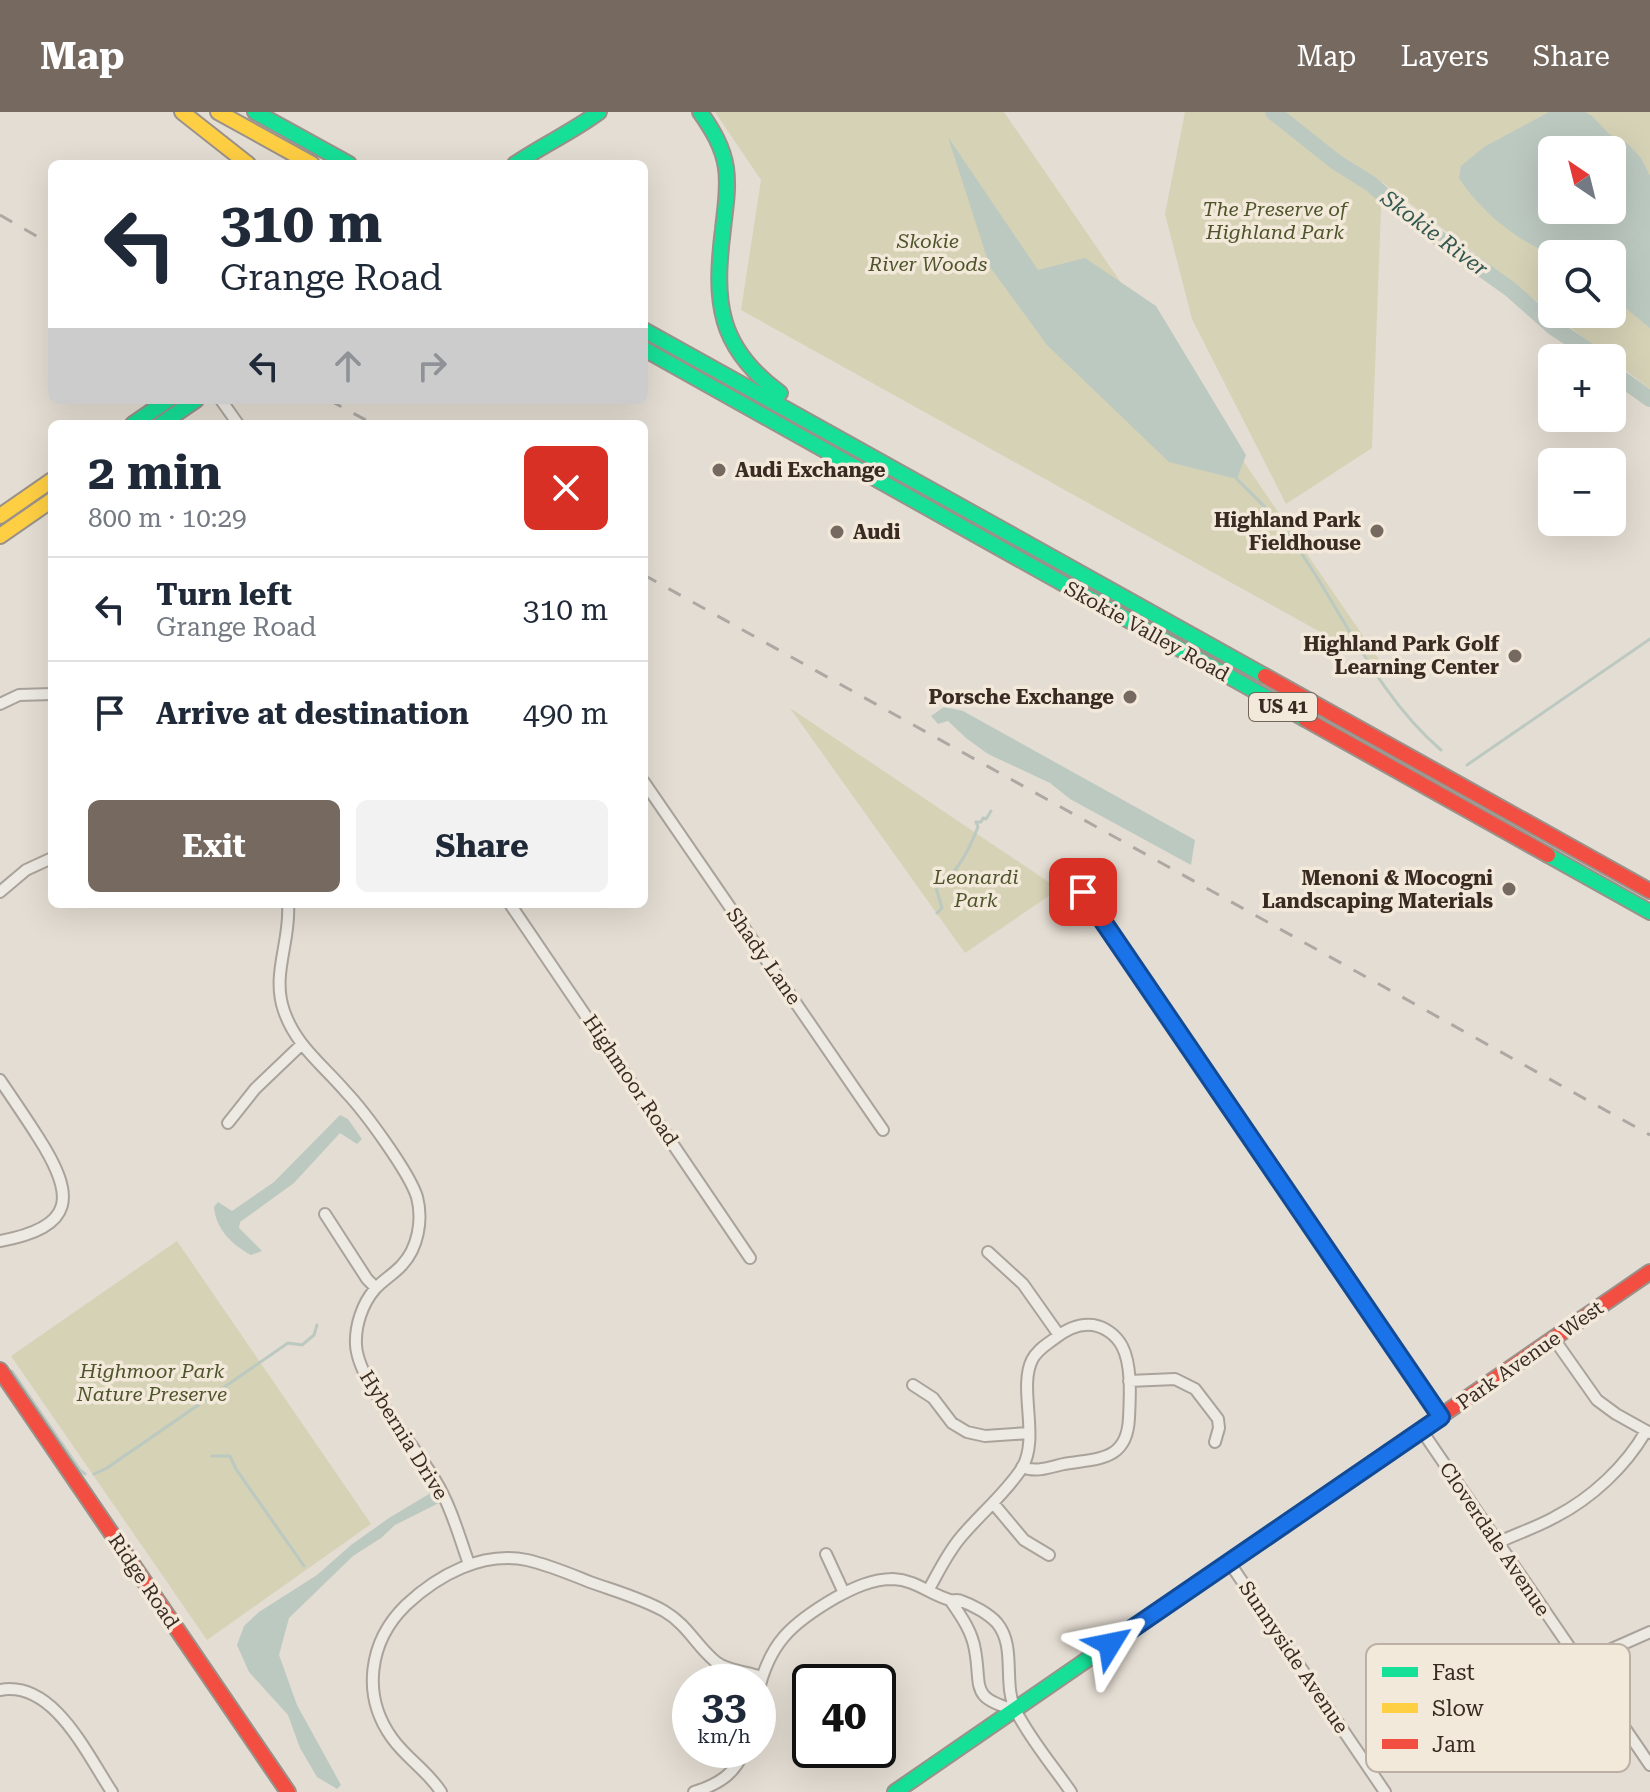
<!DOCTYPE html>
<meta charset="utf-8">
<style>
body{margin:0;font-family:"Roboto Serif",serif;background:#f2f2f3;color:#1f2937;height:100vh;display:flex;flex-direction:column;font-size:30px;white-space:nowrap}
*{box-sizing:border-box;margin:0}
p{font-size:26px;color:#747a83}
.icon{flex:none;width:44px;height:44px;fill:none;stroke:currentColor;stroke-width:2;stroke-linecap:round;stroke-linejoin:round}
.map{position:relative;flex:1;overflow:hidden}
.sheet{position:absolute;left:48px;top:308px;width:600px;height:488px;display:flex;flex-direction:column;background:#fff;border-radius:12px;box-shadow:0 8px 32px #0002}
.sheet>*{flex:none}
.hud{position:absolute;left:48px;top:48px;width:600px;height:244px;border-radius:12px;box-shadow:0 8px 32px #0002;background:#fff;color:#1f2937;overflow:hidden}
.needle{width:52px;rotate:325deg}
.buttons{position:absolute;left:1538px;top:24px;display:grid;gap:16px}
.buttons a{display:grid;place-items:center;width:88px;height:88px;border-radius:12px;background:#fff;box-shadow:0 8px 32px #0002;font-size:40px}
.speed{position:absolute;left:672px;top:1552px;display:flex;gap:16px;font-size:40px;font-weight:700;text-align:center}
.speed>*{display:grid;place-content:center;width:104px;height:104px;border-radius:50%;background:#fff;box-shadow:0 8px 32px #0002;line-height:1}
.speed small{font-size:20px;font-weight:400}
.speed .limit{border:4px solid #111;border-radius:12px;background:#fff;color:#111}
.pin{position:absolute;display:grid;place-items:center;width:68px;height:68px;color:#fff;margin:-34px;border-radius:16px;box-shadow:0 4px 12px #0006}
.me{position:absolute;width:88px;margin:-44px;rotate:55deg;stroke-linejoin:round;filter:drop-shadow(0 0 6px #0008)}
.turn{display:flex;align-items:center;gap:28px;height:168px;padding:0 40px;font-size:36px}
.turn .icon{width:104px;height:104px;stroke-width:2.5}
.turn b{display:block;font-size:56px;line-height:68px}
.lanes{display:flex;align-items:center;height:76px;padding:0 40px;background:#0003;justify-content:center;gap:40px;direction:ltr}
.lanes .off{opacity:.35}
.round{display:grid;place-items:center;flex:none;width:84px;height:84px;border-radius:12px;background:#f2f2f3}
.summary{display:flex;align-items:center;justify-content:space-between;height:136px;padding:0 40px}
h1{font-size:48px;font-weight:700;line-height:60px}
.action{display:flex;gap:16px;margin-top:auto;padding:16px 40px}
.action a{flex:1;height:92px;border-radius:12px;background:#756960;color:#fff;font-size:32px;font-weight:700;line-height:92px;text-align:center}
.action a+a{background:#f2f2f3;color:#1f2937}
ul{padding:0;list-style:none}
li{display:flex;align-items:center;gap:24px;height:104px;padding:0 40px;border-top:2px solid #e0e1e3}
li div{flex:1}
li b{display:block;font-size:30px}
li em{font-style:normal}
header{display:flex;align-items:center;gap:48px;box-sizing:border-box;height:112px;padding:0 40px;background:#756960;color:#fff}
header strong{font-size:38px}
nav{display:flex;gap:44px;margin-inline-start:auto;font-size:28px}
.map>svg:first-child{display:block}
.green{fill:#d5d2b6;fill-rule:evenodd}
.water{fill:#bcc9c0;fill-rule:evenodd}
.lines{fill:none;stroke-linecap:round;stroke-linejoin:round}
.stream{stroke:#bcc9c0;stroke-width:3}
.river{stroke:#bcc9c0;stroke-width:16}
.street-casing{stroke:#aaa39b;stroke-width:14}
.fast-casing{stroke:#9a928a;stroke-width:18}
.slow-casing{stroke:#9a928a;stroke-width:18}
.jam-casing{stroke:#9a928a;stroke-width:18}
.street{stroke:#ede9e3;stroke-width:10}
.fast{stroke:#16e098;stroke-width:14}
.slow{stroke:#ffcf43;stroke-width:14}
.jam{stroke:#f24e42;stroke-width:14}
.rail{stroke:#ada8a3;stroke-width:3;stroke-dasharray:14 14;stroke-linecap:butt}
.route-casing{stroke:#114b97;stroke-width:20}
.route{stroke:#1a73e8;stroke-width:14}
.poi-dot{fill:#756960;stroke:#f3e9da;stroke-width:3}
.labels{text-anchor:middle;stroke-width:7;stroke-linejoin:round;paint-order:stroke}
.shield{fill:#f3e9da;stroke:#716459;stroke-width:2}
.shield-label{font-size:18px;font-weight:bold;fill:#392b22}
.park-label{font-size:20px;font-style:italic;fill:#4e542b;stroke:#f3e9da}
.poi-label{font-size:20px;font-weight:bold;fill:#392b22;stroke:#f3e9da;text-anchor:end}
.street-label{font-size:20px;fill:#392b22;stroke:#f3e9da}
.water-label{font-size:22px;font-style:italic;fill:#335751;stroke:#f3e9da}
.key{fill:#f3e9da;stroke:#bbb0a3;stroke-width:2}
.key-label{font-size:22px;fill:#392b22}
</style>
<header>
<strong>Map</strong>
<nav><a>Map</a><a>Layers</a><a>Share</a></nav>
</header>
<div class="map">
<svg width="1650" height="1680" viewBox="0 0 1650 1680">
<rect width="100%" height="100%" fill="#e4ddd3"/>
<path class="green" d="M715,0H1004L1385,556L741,198L761,68Z
M1185,0H1650V277L1553,202H1612V142H1552V201L1382,70L1372,336L1286,392L1192,207L1165,102ZM1552,38H1612V98H1552Z
M790,596L1059,777L965,841Z
M177,1129L371,1412L207,1528L11,1244Z"/>
<path class="water" d="M1549,0H1585L1592,4L1609,22L1628,32L1641,46L1650,64V216L1612,185V142C1595,142 1564,146 1550,141C1516,129 1478,96 1459,66L1461,54L1484,35ZM1552,38H1612V98H1552Z
M948,25L1038,158L1085,146L1156,194L1246,343L1237,367L1169,350L1047,233L990,155Z
M944,595L963,599L1195,728L1191,753L1070,687L1050,671L988,642L966,626L948,609L938,612L931,604Z
M340,1003L348,1007L362,1027L357,1032L340,1021L294,1071L240,1110L239,1116L262,1139L251,1143C231,1132 216,1117 214,1095L218,1090L232,1099L274,1070Z
M434,1379L439,1391L395,1413L381,1426L353,1444L289,1506L279,1543L297,1593L341,1673L337,1677L317,1665L300,1636L288,1603L249,1560L237,1533L244,1514L259,1500L317,1463L351,1433L389,1406Z"/>
<g class="lines">
<path class="stream" d="M1237,367C1251,382 1268,396 1280,412C1338,485 1369,576 1441,638
M1467,653L1650,527
M937,801L942,796L936,776C958,760 968,740 978,715L976,710H981L983,706L986,707L991,699
M12,1259L80,1358L85,1362
M212,1344H230L236,1357L304,1454
M94,1362L107,1356L288,1231L302,1233L314,1223L317,1213"/>
<path class="river" d="M1273,0L1336,50L1371,72L1410,106L1510,177L1553,215L1586,237L1592,246
M1612,260L1650,287"/>
<g class="street-casing">
<path id="street" d="M221,288L238,312
M0,592L19,583L52,582
M644,670L883,1018
M1071,764L1441,1305
M0,780L26,758L52,746
M288,792C291,829 271,862 284,899C296,934 323,953 346,980C365,1000 409,1060 417,1085C423,1108 418,1136 402,1153C394,1162 383,1168 375,1177C362,1192 355,1214 356,1233C358,1271 415,1333 435,1368C451,1394 459,1424 469,1452
M510,792L750,1146
M0,968C13,987 26,1006 38,1025C76,1084 76,1115 0,1129
M228,1011L255,977L301,933
M325,1102L367,1167L376,1176
M988,1140L1023,1172L1059,1223
M1554,1227L1597,1288L1616,1302L1650,1321
M1129,1269L1175,1267L1195,1277L1218,1307L1219,1316L1215,1330
M913,1273L933,1286L952,1311L967,1320L985,1324L1029,1321
M1422,1319L1650,1653
M993,1391L1024,1428L1049,1443
M1497,1431C1516,1422 1537,1415 1555,1405C1592,1386 1626,1354 1646,1319
M826,1442L844,1481
M1229,1450L1385,1680
M929,1477C939,1459 948,1440 961,1425C981,1401 1005,1382 1022,1356C1040,1326 1018,1276 1032,1248C1037,1238 1046,1233 1054,1227C1065,1218 1078,1211 1093,1213C1105,1215 1116,1223 1122,1234C1132,1253 1130,1284 1129,1306C1127,1350 1097,1346 1064,1352C1050,1355 1036,1361 1022,1355
M950,1488C961,1504 972,1519 975,1538C982,1576 969,1585 1015,1598
M1580,1551L1650,1520
M0,1578C54,1568 87,1643 112,1680
M758,1581C769,1531 792,1511 835,1486C853,1476 872,1467 893,1467C916,1468 929,1482 950,1488C953,1489 958,1487 961,1489C973,1493 989,1502 997,1511C1017,1535 1002,1572 1016,1599C1030,1627 1053,1654 1071,1680
M441,1680C428,1659 406,1646 392,1626C361,1583 369,1529 406,1493C438,1463 482,1439 527,1448C549,1453 570,1462 590,1470C615,1479 641,1486 664,1499C688,1513 696,1534 716,1550C729,1560 747,1559 761,1565
M694,1680C717,1673 736,1662 744,1638"/>
</g>
<g class="fast-casing">
<path id="fast" d="M255,0L349,52
M700,0C712,17 723,35 726,56C729,76 725,97 723,117C714,189 717,235 780,281
M515,52C543,33 572,20 599,0
M644,218L1265,564
M644,237L1305,607
M133,312L168,288
M161,312L196,288
M1548,743L1650,800
M895,1680L1323,1385"/>
</g>
<g class="slow-casing">
<path id="slow" d="M182,0L248,52
M218,0L312,52
M0,404L52,368
M0,424L52,388"/>
</g>
<g class="jam-casing">
<path id="jam" d="M1265,564L1650,779
M1305,607L1548,743
M0,1258L288,1680
M1323,1385L1650,1160"/>
</g>
<use href="#street" class="street"/>
<use href="#fast" class="fast"/>
<use href="#slow" class="slow"/>
<use href="#jam" class="jam"/>
<path class="rail" d="M0,103L52,133
M329,288L373,312
M644,463L1650,1023"/>
</g>
<g class="lines">
<g class="route-casing">
<path id="route" d="M1083,780L1441,1305L1110,1532"/>
</g>
<use href="#route" class="route"/>
</g>
<g class="poi-dot">
<circle cx="719" cy="358" r="8"/>
<circle cx="1377" cy="419" r="8"/>
<circle cx="837" cy="420" r="8"/>
<circle cx="1515" cy="544" r="8"/>
<circle cx="1130" cy="585" r="8"/>
<circle cx="1509" cy="777" r="8"/>
</g>
<g class="labels">
<rect class="shield" x="1249" y="581" width="68" height="28" rx="6"/>
<g class="shield-label">
<text x="1283" y="601">US 41</text>
</g>
<g class="park-label">
<text x="1275" y="104">The Preserve of<tspan x="1275" dy="23">Highland Park</tspan></text>
<text x="928" y="136">Skokie<tspan x="928" dy="23">River Woods</tspan></text>
<text x="976" y="772">Leonardi<tspan x="976" dy="23">Park</tspan></text>
<text x="152" y="1266">Highmoor Park<tspan x="152" dy="23">Nature Preserve</tspan></text>
</g>
<g class="poi-label">
<text x="735" y="365" text-anchor="start">Audi Exchange</text>
<text x="1361" y="415">Highland Park<tspan x="1361" dy="23">Fieldhouse</tspan></text>
<text x="853" y="427" text-anchor="start">Audi</text>
<text x="1499" y="539">Highland Park Golf<tspan x="1499" dy="23">Learning Center</tspan></text>
<text x="1114" y="592">Porsche Exchange</text>
<text x="1493" y="773">Menoni &amp; Mocogni<tspan x="1493" dy="23">Landscaping Materials</tspan></text>
</g>
<g class="street-label">
<text transform="translate(1147 519) rotate(29)" y="7">Skokie Valley Road</text>
<text transform="translate(764 844) rotate(55)" y="7">Shady Lane</text>
<text transform="translate(631 968) rotate(56)" y="7">Highmoor Road</text>
<text transform="translate(1530 1243) rotate(-35)" y="7">Park Avenue West</text>
<text transform="translate(404 1323) rotate(58)" y="7">Hybernia Drive</text>
<text transform="translate(1495 1427) rotate(56)" y="7">Cloverdale Avenue</text>
<text transform="translate(144 1469) rotate(56)" y="7">Ridge Road</text>
<text transform="translate(1294 1545) rotate(56)" y="7">Sunnyside Avenue</text>
</g>
<g class="water-label">
<text transform="translate(1435 121) rotate(37)" y="8">Skokie River</text>
</g>
</g>
<rect x="1366" y="1532" width="264" height="128" rx="12" class="key"/>
<rect x="1382" y="1555" width="36" height="10" fill="#16e098"/>
<rect x="1382" y="1591" width="36" height="10" fill="#ffcf43"/>
<rect x="1382" y="1627" width="36" height="10" fill="#f24e42"/>
<g class="key-label">
<text x="1432" y="1568">Fast</text>
<text x="1432" y="1604">Slow</text>
<text x="1432" y="1640">Jam</text>
</g>
</svg>
<div class="buttons">
<a><svg class="needle" viewBox="-14 -14 28 28"><path d="M0-13l5 13h-10z" fill="#e53935"/><path d="M0 13l5-13h-10z" fill="#747a83"/></svg></a>
<a><svg class="icon" aria-label="search" viewBox="0 0 24 24"><circle cx="10" cy="10" r="6"/><path d="M15 15l6 6"/></svg></a>
<a>+</a>
<a>−</a>
</div>
<div class="speed"><div>33<small>km/h</small></div><div class="limit">40</div></div>
<div class="pin" style="left:1083px;top:780px;background:#d93025"><svg class="icon" aria-label="arrive" viewBox="0 0 24 24"><path d="M6 21V4h12l-3 4 3 4H6"/></svg></div>
<svg class="me" style="left:1110px;top:1532px" viewBox="-20 -20 40 40"><path d="M0-17L14 15 0 8-14 15z" fill="#1a73e8" stroke="#fff" stroke-width="4"/></svg>
<div class="hud">
<div class="turn"><svg class="icon" aria-label="left" viewBox="0 0 24 24"><path d="M17 20v-9H6M10 6l-5 5 5 5"/></svg><div><b>310 m</b>Grange Road</div></div>
<div class="lanes"><svg class="icon" aria-label="left" viewBox="0 0 24 24"><path d="M17 20v-9H6M10 6l-5 5 5 5"/></svg><svg class="icon off" aria-label="ahead" viewBox="0 0 24 24"><path d="M12 20V5M6 11l6-6 6 6"/></svg><svg class="icon off" aria-label="right" viewBox="0 0 24 24"><path d="M7 20v-9h11M14 6l5 5-5 5"/></svg></div>
</div>
<section class="sheet">
<div class="summary"><div><h1>2 min</h1><p>800 m · 10:29</p></div><a class="round" style="background:#d93025;color:#fff"><svg class="icon" aria-label="close" viewBox="0 0 24 24"><path d="M6 6l12 12M18 6L6 18"/></svg></a></div>
<ul>
<li><svg class="icon" aria-label="left" viewBox="0 0 24 24"><path d="M17 20v-9H6M10 6l-5 5 5 5"/></svg><div><b>Turn left</b><p>Grange Road</p></div><em>310 m</em></li>
<li><svg class="icon" aria-label="arrive" viewBox="0 0 24 24"><path d="M6 21V4h12l-3 4 3 4H6"/></svg><div><b>Arrive at destination</b></div><em>490 m</em></li>
</ul>
<div class="action"><a>Exit</a><a>Share</a></div>
</section>
</div>
